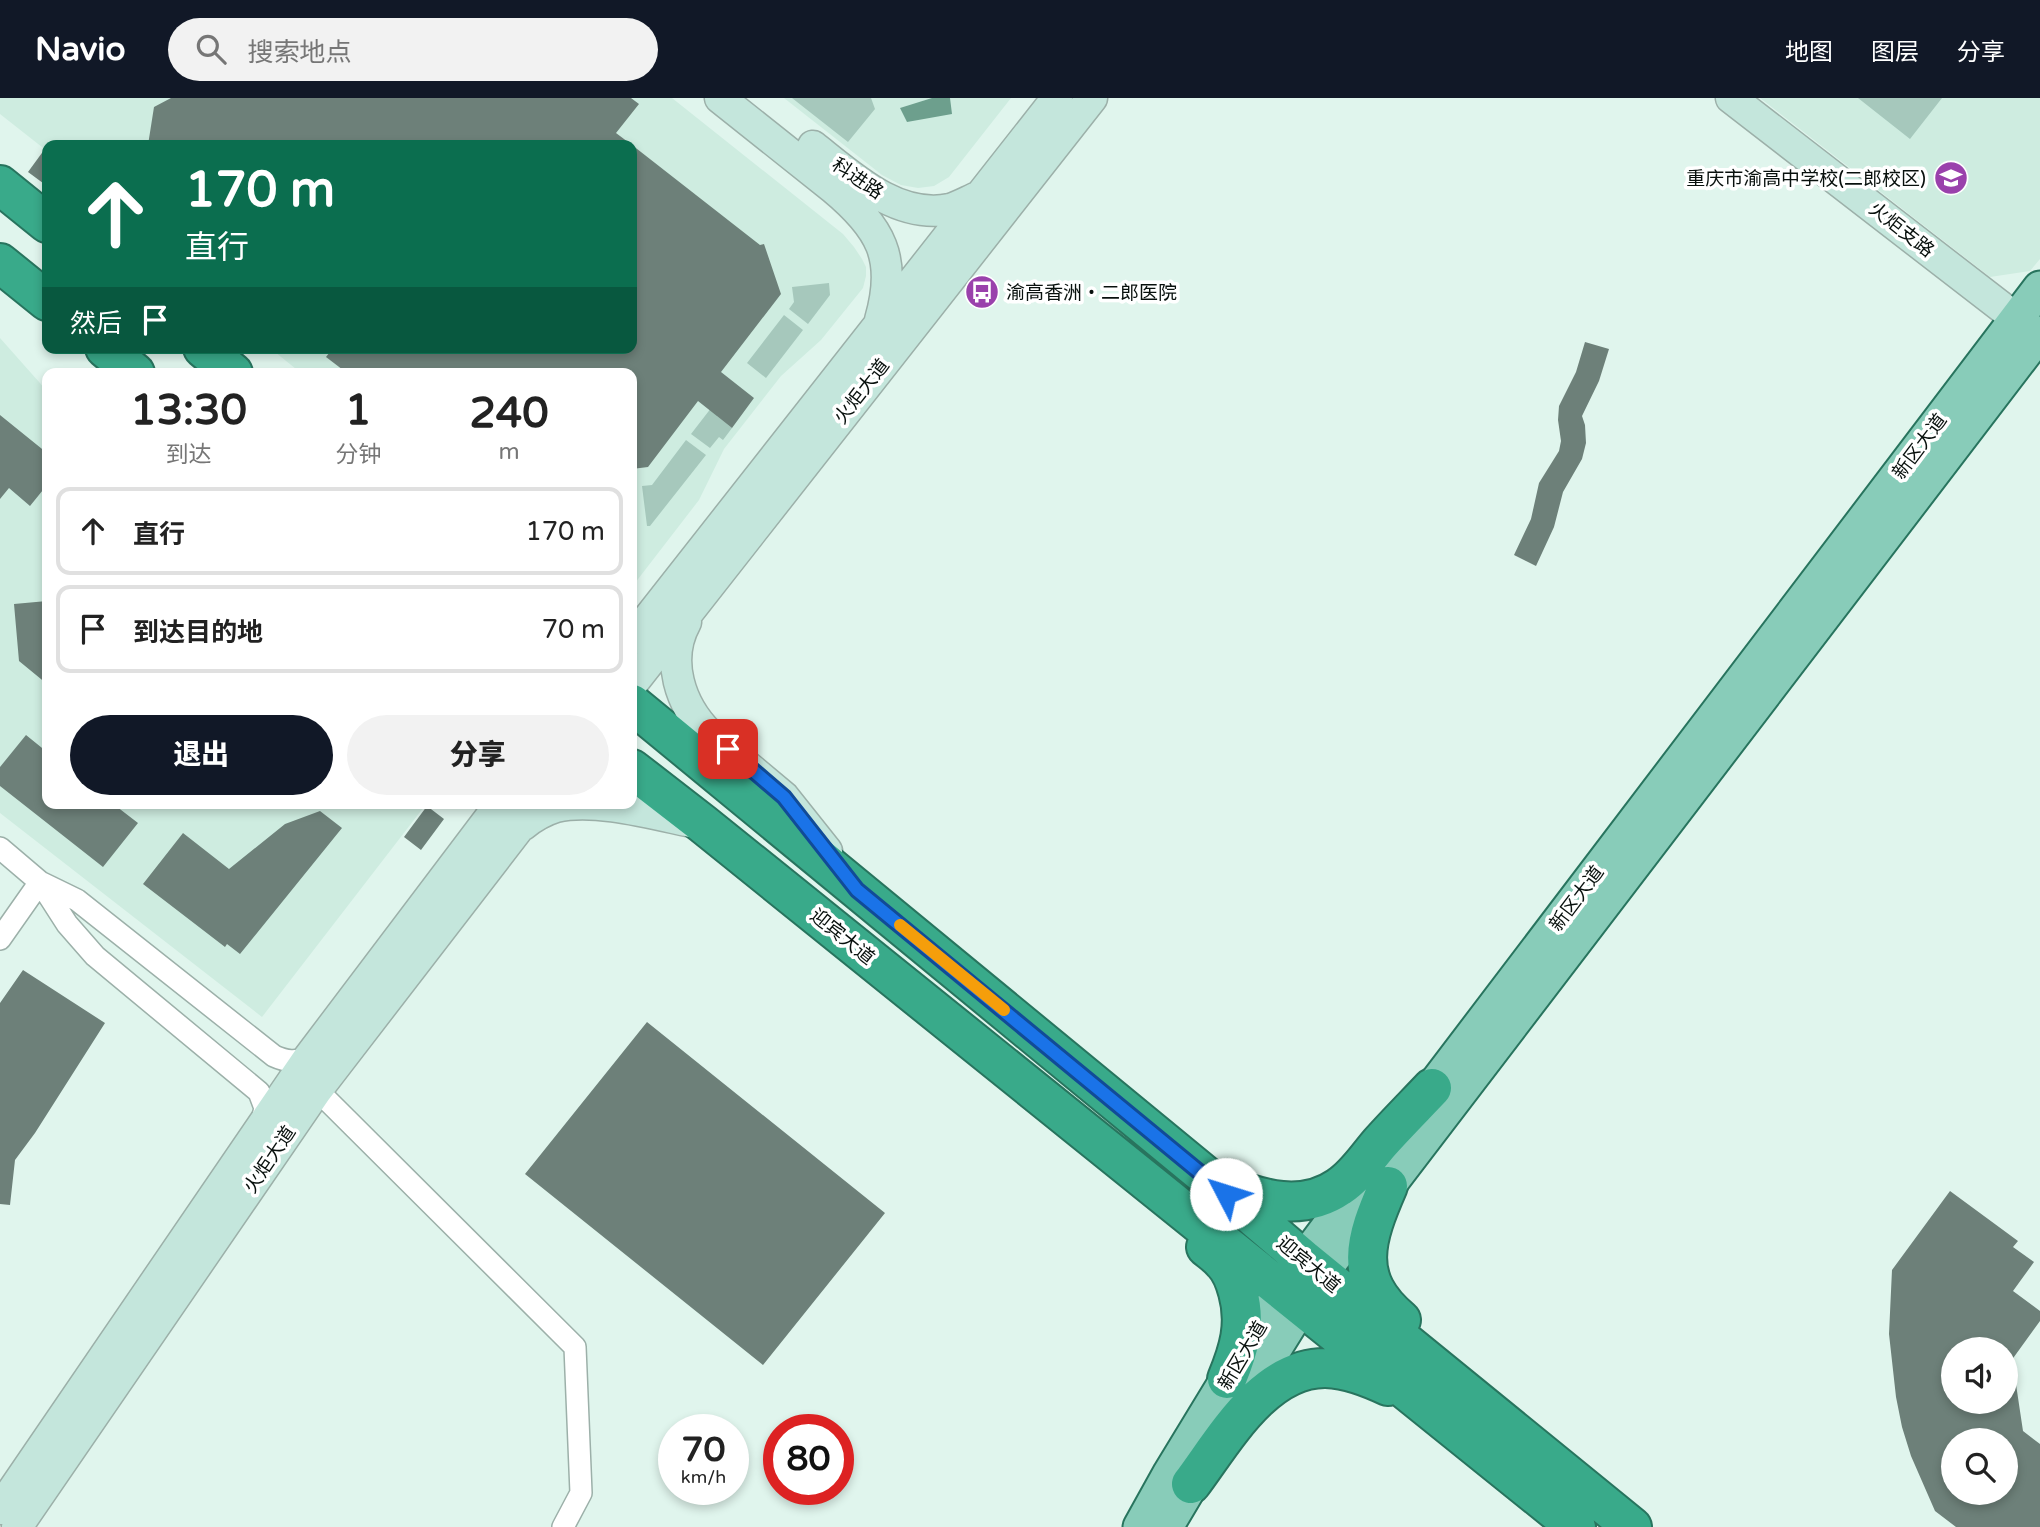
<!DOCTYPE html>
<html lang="zh">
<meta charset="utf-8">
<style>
body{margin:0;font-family:"Varela Round","Noto Sans SC",sans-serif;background:#f2f2f2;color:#222;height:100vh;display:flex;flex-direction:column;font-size:26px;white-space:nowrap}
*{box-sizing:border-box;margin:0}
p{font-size:23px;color:#767676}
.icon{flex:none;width:38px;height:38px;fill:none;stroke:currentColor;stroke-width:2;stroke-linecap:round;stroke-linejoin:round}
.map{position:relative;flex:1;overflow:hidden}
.details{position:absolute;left:42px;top:270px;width:595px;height:441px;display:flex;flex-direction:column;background:#fff;border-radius:14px;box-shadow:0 4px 10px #0003}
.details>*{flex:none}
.banner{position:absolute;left:42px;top:42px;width:595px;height:214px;border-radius:14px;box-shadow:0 4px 10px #0003;background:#0b6e4f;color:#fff;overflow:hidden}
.tools{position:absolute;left:1941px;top:1239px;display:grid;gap:14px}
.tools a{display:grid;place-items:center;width:77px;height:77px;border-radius:50%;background:#fff;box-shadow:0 4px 10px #0003;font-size:35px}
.speed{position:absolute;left:658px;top:1316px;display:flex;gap:14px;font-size:35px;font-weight:700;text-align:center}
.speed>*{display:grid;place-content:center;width:91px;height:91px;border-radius:50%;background:#fff;box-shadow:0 4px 10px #0003;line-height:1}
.speed small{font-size:18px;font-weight:400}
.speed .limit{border:10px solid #d22;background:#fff;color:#111}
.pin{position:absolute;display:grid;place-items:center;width:60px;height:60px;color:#fff;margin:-30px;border-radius:14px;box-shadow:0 4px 10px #0006}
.me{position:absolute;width:77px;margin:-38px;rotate:310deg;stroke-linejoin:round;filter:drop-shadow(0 0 5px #0008)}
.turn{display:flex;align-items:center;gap:24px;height:147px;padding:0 28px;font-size:32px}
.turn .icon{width:91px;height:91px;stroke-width:2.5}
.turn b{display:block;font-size:49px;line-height:60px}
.then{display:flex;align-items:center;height:66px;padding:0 28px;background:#0003;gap:14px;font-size:26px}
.eta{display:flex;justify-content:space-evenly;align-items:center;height:119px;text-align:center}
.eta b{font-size:42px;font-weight:800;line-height:49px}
.button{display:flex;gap:14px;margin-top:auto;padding:14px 28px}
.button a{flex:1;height:80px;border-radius:42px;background:#111827;color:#fff;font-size:28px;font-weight:800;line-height:80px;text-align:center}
.button a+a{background:#f2f2f2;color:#222}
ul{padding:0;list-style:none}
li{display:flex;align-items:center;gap:21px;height:88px;margin:0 14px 10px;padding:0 14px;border:4px solid #e0e0e0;border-radius:14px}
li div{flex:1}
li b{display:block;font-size:26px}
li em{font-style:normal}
header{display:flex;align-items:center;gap:42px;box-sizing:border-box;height:98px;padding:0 35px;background:#111827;color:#fff}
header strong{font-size:33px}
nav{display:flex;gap:38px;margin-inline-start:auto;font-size:24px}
.search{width:490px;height:63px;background:#f2f2f2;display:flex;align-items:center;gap:18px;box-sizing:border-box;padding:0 24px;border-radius:38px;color:#767676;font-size:26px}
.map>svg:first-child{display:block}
.built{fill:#ceece0}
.green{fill:#a6c8bc}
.water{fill:#6d9f8d}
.building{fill:#6d8079;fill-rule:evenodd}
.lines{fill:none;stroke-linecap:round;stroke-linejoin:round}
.street-casing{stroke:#9cb0a9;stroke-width:24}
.secondary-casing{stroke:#9cb0a9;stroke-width:33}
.primary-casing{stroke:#28745e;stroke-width:37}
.highway-casing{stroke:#28745e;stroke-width:42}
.street{stroke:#fff;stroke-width:21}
.secondary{stroke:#c4e6dc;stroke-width:30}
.primary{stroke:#88ccb9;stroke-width:33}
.highway{stroke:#39aa8a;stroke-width:38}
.route-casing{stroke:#114b97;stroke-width:18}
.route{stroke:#1a73e8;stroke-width:12}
.slow{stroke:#f59e0b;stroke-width:12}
.labels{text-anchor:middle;stroke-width:7;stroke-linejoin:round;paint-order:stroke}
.street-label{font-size:19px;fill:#08100d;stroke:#fff}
.poi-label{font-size:19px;fill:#08100d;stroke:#fff;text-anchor:end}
</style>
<header>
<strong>Navio</strong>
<div class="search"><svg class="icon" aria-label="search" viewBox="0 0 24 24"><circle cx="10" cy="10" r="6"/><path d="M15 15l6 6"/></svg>搜索地点</div>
<nav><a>地图</a><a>图层</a><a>分享</a></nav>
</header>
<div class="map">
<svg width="2040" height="1429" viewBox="0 0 2040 1429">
<rect width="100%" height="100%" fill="#e0f5ed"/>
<path class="built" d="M0,0H672L843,136L854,149L862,161L866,169V178L863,190L821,242L781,278L724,351L699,402L635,485H632V275H301L270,250H632V47H47V53L0,16Z
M784,0H1011L949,79L934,88L918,90L901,87L882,77Z
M1760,0H2040V161L2030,173L1990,179Z
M0,240L47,293V705H427L262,919L0,715Z"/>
<path class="green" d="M792,0H871L875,11L848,44Z
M1858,0H1942L1910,41Z
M829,185L830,197L808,226L789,211L794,204L792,189Z
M784,217L803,232L766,280L747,265Z
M732,283L717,318L732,330L723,342L719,339L710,350L691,336Z
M686,342L706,357L650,428H647L642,388L652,387Z"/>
<path class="water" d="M932,0H950L952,16L907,24L900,10Z"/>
<path class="building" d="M171,0H631L639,6L616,35L632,47H148L154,9Z
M632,47L760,147L764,146L781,196L721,274L754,300L732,330L698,303L648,369L632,371V275H347L326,259L333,250H632Z
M47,48V88L28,74Z
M1585,244L1609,251L1599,283L1582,318L1585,327L1586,345L1582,361L1563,394L1554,429L1536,468L1514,457L1531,421L1539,385L1559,353L1561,343L1558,322L1559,308L1576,274Z
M0,317L47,355V387L30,408L9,390L0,401Z
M47,503V586L19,563L14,506Z
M26,637L47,654V705H112L138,725L103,769L0,688V669Z
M427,708L444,721L421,752L404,739Z
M320,713L342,730L240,856L227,846L225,849L143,786L183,735L229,771L285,726Z
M23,872L105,925L35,1035L15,1062L10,1107L0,1106V905Z
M647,924L885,1115L763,1267L525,1076Z
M1950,1093L2018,1143L2013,1149L2034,1164L2013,1193L2040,1213V1223L2006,1270V1251H1953V1304H2006V1273H2014L2023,1333L2040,1346V1429H1956L1935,1413L1911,1358L1902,1329L1896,1299L1889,1236L1892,1172ZM1953,1342H2006V1395H1953Z"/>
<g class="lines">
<g class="street-casing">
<path id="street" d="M0,750L40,784L0,841
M317,992L575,1249L581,1395L563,1429
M261,1027L265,1010L259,994L95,858L67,826L40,784L77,802L274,958C287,964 296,964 309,959"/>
</g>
<g class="secondary-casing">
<path id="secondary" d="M720,0L833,90C881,130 898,160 880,222
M1731,0L2035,235
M813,48C851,78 897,122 950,111C960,108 970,102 980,98
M686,524C665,562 680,607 709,636L784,699L827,753
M632,541L1057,0
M632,586L1092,0
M523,727C533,719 543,713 556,709C596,699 660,718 701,726
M0,1411L309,959L501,705
M17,1429L317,992L538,705"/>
</g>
<g class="primary-casing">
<path id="primary" d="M1417,1010L2040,190
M1236,1313L1321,1176L2040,235
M1140,1429L1170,1375L1282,1191L1370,1073
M1166,1429L1204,1365"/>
</g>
<g class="highway-casing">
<path id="highway" d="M0,87L47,125
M0,165L47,203
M105,250L135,275
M203,250L233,275
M632,606L1207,1079L1303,1161L1632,1429
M632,671L703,726L1576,1429
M1225,1087C1261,1102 1303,1114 1339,1089C1356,1078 1367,1060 1380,1045C1397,1026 1415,1008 1432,990
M1388,1088C1365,1141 1351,1180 1401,1222
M1206,1149C1212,1154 1218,1158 1223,1164C1231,1172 1235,1183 1238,1194C1247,1226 1239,1252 1227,1281
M1191,1386C1224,1342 1264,1269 1326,1270C1348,1271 1368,1279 1388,1288"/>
</g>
<use href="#street" class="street"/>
<use href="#secondary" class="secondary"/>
<use href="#primary" class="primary"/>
<use href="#highway" class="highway"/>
</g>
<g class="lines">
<g class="route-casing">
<path id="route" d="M728,651L784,699L857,792L1226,1096"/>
</g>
<use href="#route" class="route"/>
<path class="slow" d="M900,827L1004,912"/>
</g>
<defs>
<g id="school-disc" transform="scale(1.75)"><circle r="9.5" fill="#9a41ac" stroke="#fff"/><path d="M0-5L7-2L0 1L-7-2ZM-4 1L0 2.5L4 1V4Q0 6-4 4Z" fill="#fff"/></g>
<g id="bus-disc" transform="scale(1.75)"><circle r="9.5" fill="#9a41ac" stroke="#fff"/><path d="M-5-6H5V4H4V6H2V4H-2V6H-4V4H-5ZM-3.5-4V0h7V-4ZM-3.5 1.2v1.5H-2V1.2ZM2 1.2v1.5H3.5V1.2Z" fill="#fff"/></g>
</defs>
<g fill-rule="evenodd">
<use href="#school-disc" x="1951" y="80"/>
<use href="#bus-disc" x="982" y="194"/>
</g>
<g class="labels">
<g class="street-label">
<text transform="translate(858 80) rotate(34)" y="7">科进路</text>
<text transform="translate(1902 131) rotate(38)" y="7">火炬支路</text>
<text transform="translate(861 293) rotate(-52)" y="7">火炬大道</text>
<text transform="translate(1919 348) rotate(-53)" y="7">新区大道</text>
<text transform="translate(1576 800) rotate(-53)" y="7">新区大道</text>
<text transform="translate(843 838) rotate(39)" y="7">迎宾大道</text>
<text transform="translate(269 1061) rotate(-56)" y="7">火炬大道</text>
<text transform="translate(1309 1166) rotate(40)" y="7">迎宾大道</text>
<text transform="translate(1242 1257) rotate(-59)" y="7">新区大道</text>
</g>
<g class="poi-label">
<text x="1926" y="87">重庆市渝高中学校(二郎校区)</text>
<text x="1006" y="201" text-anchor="start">渝高香洲‧二郎医院</text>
</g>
</g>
</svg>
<div class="tools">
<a><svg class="icon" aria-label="sound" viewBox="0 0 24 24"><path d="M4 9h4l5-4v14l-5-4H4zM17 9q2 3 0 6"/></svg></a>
<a><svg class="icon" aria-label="search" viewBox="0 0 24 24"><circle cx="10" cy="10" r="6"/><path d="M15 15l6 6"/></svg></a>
</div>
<div class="speed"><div>70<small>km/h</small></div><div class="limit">80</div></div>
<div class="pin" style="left:728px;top:651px;background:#d93025"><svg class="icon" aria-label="arrive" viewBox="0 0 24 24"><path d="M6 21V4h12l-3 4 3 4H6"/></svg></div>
<svg class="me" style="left:1226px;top:1096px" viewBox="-20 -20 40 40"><circle r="19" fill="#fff"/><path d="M0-13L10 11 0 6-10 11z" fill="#1a73e8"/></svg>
<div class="banner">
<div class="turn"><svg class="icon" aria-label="ahead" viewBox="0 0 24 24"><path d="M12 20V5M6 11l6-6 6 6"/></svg><div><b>170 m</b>直行</div></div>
<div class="then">然后<svg class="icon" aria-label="arrive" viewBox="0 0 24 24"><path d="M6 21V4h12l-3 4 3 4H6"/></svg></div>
</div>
<section class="details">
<div class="eta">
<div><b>13:30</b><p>到达</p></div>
<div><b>1</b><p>分钟</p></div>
<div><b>240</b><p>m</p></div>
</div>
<ul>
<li><svg class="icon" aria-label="ahead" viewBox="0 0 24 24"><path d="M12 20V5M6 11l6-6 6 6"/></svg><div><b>直行</b></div><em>170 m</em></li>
<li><svg class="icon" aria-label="arrive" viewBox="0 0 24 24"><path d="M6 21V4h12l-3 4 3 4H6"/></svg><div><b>到达目的地</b></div><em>70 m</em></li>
</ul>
<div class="button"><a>退出</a><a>分享</a></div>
</section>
</div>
